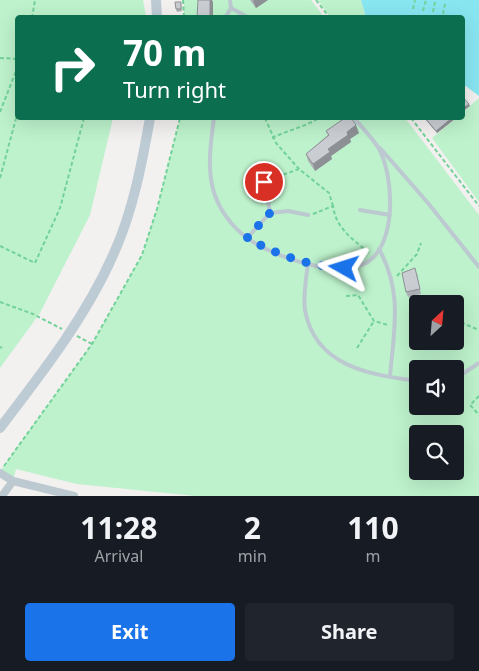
<!DOCTYPE html>
<style>
body{margin:0;font-family:"Noto Sans",sans-serif;background:#20242c;color:#f1f3f6;height:100vh;display:flex;flex-direction:column;font-size:19px;white-space:nowrap}
*{box-sizing:border-box;margin:0}
p{font-size:16px;color:#9ea1a6}
.icon{flex:none;width:28px;height:28px;fill:none;stroke:currentColor;stroke-width:2;stroke-linecap:round;stroke-linejoin:round}
.map{position:relative;height:496px;overflow:hidden}
.details{display:flex;flex-direction:column;background:#171b24;flex:1}
.details>*{flex:none}
.banner{position:absolute;left:15px;top:15px;width:450px;height:105px;border-radius:5px;box-shadow:0 5px 20px #0002;background:#0b6e4f;color:#fff;overflow:hidden}
.needle{width:32px;rotate:26deg}
.tools{position:absolute;left:409px;top:295px;display:grid;gap:10px}
.tools a{display:grid;place-items:center;width:55px;height:55px;border-radius:5px;background:#171b24;box-shadow:0 5px 20px #0002;font-size:25px}
.pin{position:absolute;display:grid;place-items:center;width:42px;height:42px;color:#fff;margin:-21px;border:2px solid #fff;border-radius:50%;box-shadow:0 1px 5px #0007}
.me{position:absolute;width:55px;margin:-28px;rotate:276deg;stroke-linejoin:round;filter:drop-shadow(0 0 4px #0008)}
.turn{display:flex;align-items:center;gap:18px;height:105px;padding:0 25px;font-size:22px}
.turn .icon{width:65px;height:65px;stroke-width:2.5}
.turn b{display:block;font-size:35px;line-height:42px}
.eta{display:flex;justify-content:space-evenly;align-items:center;height:85px;text-align:center}
.eta b{font-size:30px;font-weight:700;line-height:35px}
.button{display:flex;gap:10px;margin-top:auto;padding:10px 25px}
.button a{flex:1;height:58px;border-radius:5px;background:#1a73e8;color:#fff;font-size:20px;font-weight:700;line-height:58px;text-align:center}
.button a+a{background:#20242c;color:#f1f3f6}
.map>svg:first-child{display:block}
.green{fill:#bdf2cc;fill-rule:evenodd}
.water{fill:#88e6f1}
.lines{fill:none;stroke-linecap:round;stroke-linejoin:round}
.path{stroke:#73d299;stroke-width:2;stroke-dasharray:4 2.5;stroke-linecap:butt}
.lane{stroke:#bdc9d0;stroke-width:4}
.street{stroke:#bdc9d0;stroke-width:8}
.secondary{stroke:#bdcbd5;stroke-width:10}
.wall{fill:#aeb1b5}
.shaded-wall{fill:#8d9094}
.building{fill:#caced3;stroke:#8d9094}
.route{stroke:#1a73e8;stroke-width:9;stroke-dasharray:0 16.2}
</style>
<div class="map">
<svg width="479" height="496" viewBox="0 0 479 496">
<rect width="100%" height="100%" fill="#f3f0f0"/>
<path class="green" d="M0,0H143L146,17L18,18V118H113L90,215L40,313L0,368Z
M184,0H311L324,17H184Z
M318,0H361L366,17H330Z
M479,98V202L432,138L456,118H462L463,112Z
M180,118H405L479,215V496H195L77,484L16,469L13,481L0,471L92,344L142,255L157,208ZM418,304H455V341H418ZM418,369H455V406H418ZM418,434H455V471H418Z"/>
<path class="water" d="M361,0H479V96L463,84L462,18L366,17Z"/>
<g class="lines">
<path class="path" d="M183,0L184,18
M316,0L330,18
M413,9L415,0
M423,11L426,0
M433,12L435,2
M443,14L445,4
M32,18L35,0
M0,58L18,59
M0,112L18,66
M265,118L276,143L299,169
M411,118L479,206
M272,138C288,130 305,127 319,118
M0,178L18,111
M271,179L299,169L329,193L333,206
M313,214L333,206C336,229 353,239 369,253
M0,246L35,263L60,208L84,118
M397,276L417,254L421,243
M346,296L358,295L374,321L388,325
M0,302L33,314L62,329
M455,320L479,330
M77,336L92,344
M0,347L2,348
M357,348L374,321
M479,396L470,405L479,415
M4,466L92,344L142,255L157,209L180,118"/>
<path class="lane" d="M231,8L249,18
M225,18L231,8L230,0
M214,118C211,141 207,166 213,189C218,208 231,226 247,238C272,256 336,279 366,263C398,245 394,174 378,147C371,137 362,127 354,118
M380,148L428,203L479,267
M360,210L390,215
M270,213L288,211L308,215
M247,238L270,213L265,182
M379,249C403,292 394,330 390,376
M308,264C306,279 303,295 305,310C315,367 371,375 418,381
M455,379L479,363"/>
<path class="street" d="M0,473L13,481L74,496
M2,496L13,481"/>
<path class="secondary" d="M156,0L157,18
M0,428C42,373 86,317 114,253C133,211 142,163 150,118"/>
</g>
<path class="wall" d="M250,0H268L256,8Z
M181,5L182,11L177,12L176,9Z
M424,118H456L437,133Z
M326,131L359,133L350,139L351,142L331,156L332,159L315,171L308,161L306,154L328,135Z
M417,273L421,294L408,297L406,292Z"/>
<path class="shaded-wall" d="M210,0H212L213,2V18H210Z
M254,0H268L256,8L253,1Z
M469,104L470,106L462,112V109Z
M452,118H456L437,133L436,131Z
M356,125L359,133L350,139L351,142L331,156L332,159L315,171L313,164L347,132Z"/>
<path class="building" d="M198,0H210V18H197Z
M175,2H181V9H176Z
M462,96L469,104L462,109Z
M345,118H351L356,125L347,132L348,135L328,149L330,152L313,164L306,154L329,135L326,131Z
M425,118H452L436,131Z
M415,268L420,289L406,292L402,273Z"/>
<g class="lines">
<path class="route" d="M264,182L270,213L247,238C278,255 308,266 344,268"/>
</g>
</svg>
<div class="tools">
<a><svg class="needle" viewBox="-14 -14 28 28"><path d="M0-13l5 13h-10z" fill="#e53935"/><path d="M0 13l5-13h-10z" fill="#9ea1a6"/></svg></a>
<a><svg class="icon" aria-label="sound" viewBox="0 0 24 24"><path d="M4 9h4l5-4v14l-5-4H4zM17 9q2 3 0 6"/></svg></a>
<a><svg class="icon" aria-label="search" viewBox="0 0 24 24"><circle cx="10" cy="10" r="6"/><path d="M15 15l6 6"/></svg></a>
</div>
<div class="pin" style="left:264px;top:182px;background:#d93025"><svg class="icon" aria-label="arrive" viewBox="0 0 24 24"><path d="M6 21V4h12l-3 4 3 4H6"/></svg></div>
<svg class="me" style="left:344px;top:268px" viewBox="-20 -20 40 40"><path d="M0-17L14 15 0 8-14 15z" fill="#1a73e8" stroke="#fff" stroke-width="4"/></svg>
<div class="banner">
<div class="turn"><svg class="icon" aria-label="right" viewBox="0 0 24 24"><path d="M7 20v-9h11M14 6l5 5-5 5"/></svg><div><b>70 m</b>Turn right</div></div>
</div>
</div>
<section class="details">
<div class="eta">
<div><b>11:28</b><p>Arrival</p></div>
<div><b>2</b><p>min</p></div>
<div><b>110</b><p>m</p></div>
</div>
<div class="button"><a>Exit</a><a>Share</a></div>
</section>
